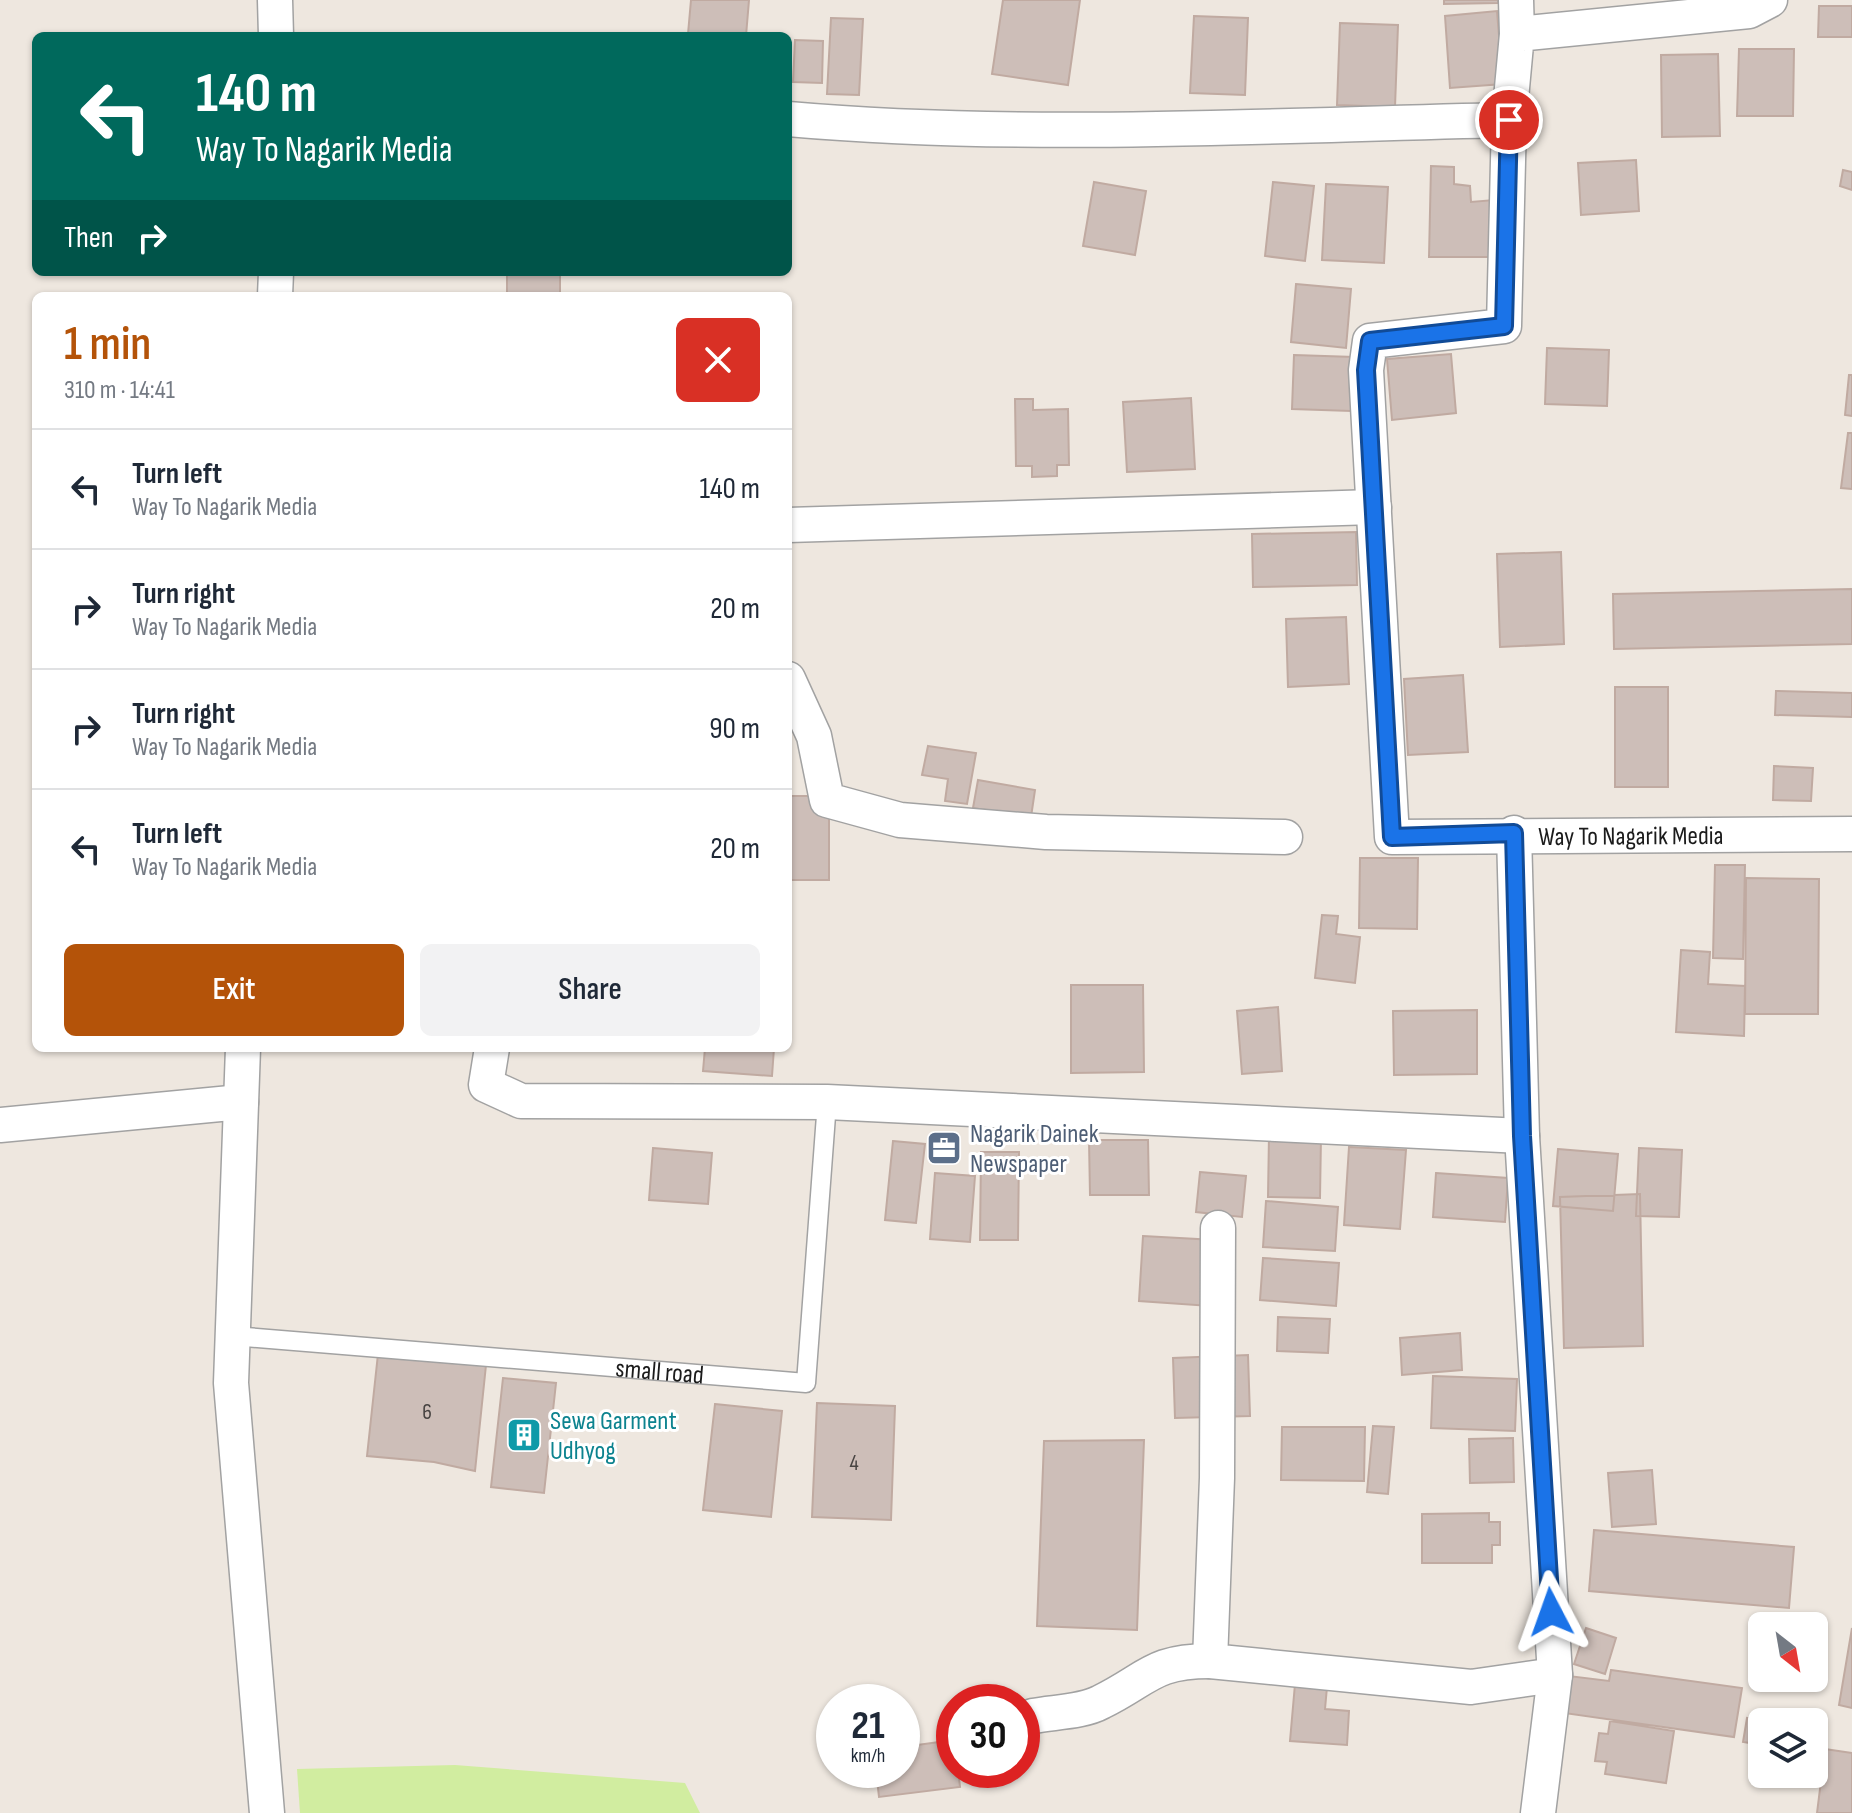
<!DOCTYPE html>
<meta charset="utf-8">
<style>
body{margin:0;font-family:"Sofia Sans Condensed",sans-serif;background:#f2f2f3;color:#1f2937;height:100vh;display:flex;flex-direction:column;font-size:30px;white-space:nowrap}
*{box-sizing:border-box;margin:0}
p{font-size:26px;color:#747a83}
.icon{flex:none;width:44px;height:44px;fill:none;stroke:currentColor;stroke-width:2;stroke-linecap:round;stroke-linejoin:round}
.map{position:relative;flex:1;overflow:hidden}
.side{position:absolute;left:32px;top:292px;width:760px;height:760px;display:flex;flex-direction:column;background:#fff;border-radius:12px;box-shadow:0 2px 6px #0004}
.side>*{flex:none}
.banner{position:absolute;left:32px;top:32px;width:760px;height:244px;border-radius:12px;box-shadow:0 2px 6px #0004;background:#00695c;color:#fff;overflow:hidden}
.needle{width:52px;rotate:149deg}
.controls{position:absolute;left:1748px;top:1612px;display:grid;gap:16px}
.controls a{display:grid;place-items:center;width:80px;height:80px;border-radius:12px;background:#fff;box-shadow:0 2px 6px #0004;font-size:40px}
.speed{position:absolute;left:816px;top:1684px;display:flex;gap:16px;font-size:40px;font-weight:700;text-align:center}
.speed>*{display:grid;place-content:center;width:104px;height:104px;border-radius:50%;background:#fff;box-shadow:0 2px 6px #0004;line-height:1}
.speed small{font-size:20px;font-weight:400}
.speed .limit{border:12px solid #d22;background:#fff;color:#111}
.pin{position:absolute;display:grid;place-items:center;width:68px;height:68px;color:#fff;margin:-34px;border:4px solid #fff;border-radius:50%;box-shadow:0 2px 8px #0007}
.me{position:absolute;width:88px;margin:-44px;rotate:356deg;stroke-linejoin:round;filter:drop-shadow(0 0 6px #0008)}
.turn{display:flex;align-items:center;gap:28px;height:168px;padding:0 32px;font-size:36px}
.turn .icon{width:104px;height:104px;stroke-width:2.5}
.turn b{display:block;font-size:56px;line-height:68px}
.then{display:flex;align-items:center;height:76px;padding:0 32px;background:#0003;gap:16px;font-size:30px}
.round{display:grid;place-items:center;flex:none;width:84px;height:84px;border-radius:12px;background:#f2f2f3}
.headline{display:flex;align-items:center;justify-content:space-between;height:136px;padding:0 32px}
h1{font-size:48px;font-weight:600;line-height:60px;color:#b45309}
.action{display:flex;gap:16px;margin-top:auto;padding:16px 32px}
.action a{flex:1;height:92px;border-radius:12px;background:#b45309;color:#fff;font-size:32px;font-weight:600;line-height:92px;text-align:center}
.action a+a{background:#f2f2f3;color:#1f2937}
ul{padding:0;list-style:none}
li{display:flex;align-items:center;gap:24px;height:120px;padding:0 32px;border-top:2px solid #e0e1e3}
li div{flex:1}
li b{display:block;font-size:30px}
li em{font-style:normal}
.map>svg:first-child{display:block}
.grass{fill:#d1eda0}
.building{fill:#cdbeb8;stroke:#c0aaa1;stroke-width:2}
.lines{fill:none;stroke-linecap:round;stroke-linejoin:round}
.service-casing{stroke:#a2a2a2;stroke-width:21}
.minor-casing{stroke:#a2a2a2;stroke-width:37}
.service{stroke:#fff;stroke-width:18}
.minor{stroke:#fff;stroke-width:34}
.route-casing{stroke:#114b97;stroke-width:20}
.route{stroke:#1a73e8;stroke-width:14}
.labels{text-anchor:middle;stroke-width:6;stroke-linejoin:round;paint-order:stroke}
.number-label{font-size:22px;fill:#484442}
.street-label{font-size:26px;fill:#1b1b1b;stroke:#fff}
.service-label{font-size:26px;fill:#4e5e75;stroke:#fff;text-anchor:start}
.culture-label{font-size:26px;fill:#0d838f;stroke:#fff;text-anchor:start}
</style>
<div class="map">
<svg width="1852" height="1813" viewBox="0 0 1852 1813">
<rect width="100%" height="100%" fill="#eee7df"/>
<path class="grass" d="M455,1765L685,1783L700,1813H300L297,1769Z"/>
<path class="building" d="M691,0H749L746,36L688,34Z
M1003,0H1080L1068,85L992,74Z
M1444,0H1498V3L1444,4Z
M1819,6H1852V37H1818Z
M1497,11L1503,84L1450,88L1445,16Z
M1194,16L1248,18L1245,95L1190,93Z
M831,18L863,19L859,95L827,94Z
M1340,23L1398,25L1395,107L1337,105Z
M795,40L823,41L822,83L793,82Z
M1739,49H1794L1793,116H1737Z
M1718,54L1720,136L1662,137L1661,55Z
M1636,160L1639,211L1581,215L1578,163Z
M1431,166L1454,167V184L1470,186L1471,202L1494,200L1491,257H1429Z
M1843,170L1852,172V190L1840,186Z
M1094,182L1146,191L1135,255L1083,246Z
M1273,182L1314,186L1305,261L1265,256Z
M1326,184L1388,187L1384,263L1322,260Z
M507,272H560V296H507Z
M1296,284L1351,289L1346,348L1291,342Z
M1547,348L1609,350L1607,406L1545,404Z
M1451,354L1456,413L1392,420L1387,359Z
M1294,355L1354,357L1351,411L1292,409Z
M1849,375H1852V416L1845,415Z
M1191,398L1195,469L1127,472L1123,402Z
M1015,399H1033V410L1068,409L1069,465H1057V476L1032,477V466H1016Z
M1848,433H1852V489L1841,488Z
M1356,532L1357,585L1253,587L1252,534Z
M1561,552L1564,644L1500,647L1497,554Z
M1852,589V644L1614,649L1613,594Z
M1346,617L1349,684L1288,687L1286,619Z
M1463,675L1468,752L1408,755L1404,679Z
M1615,687H1668V787H1615Z
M1776,691L1852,693V717L1775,715Z
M928,746L976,753L967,804L945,801L948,779L922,775Z
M1774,766L1813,768L1811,801L1773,800Z
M978,780L1035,790L1031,817L973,808Z
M788,796H829V880H788Z
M1360,858H1418L1417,929L1359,928Z
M1715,865H1745L1743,959L1713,958Z
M1746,878L1819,879L1818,1014H1745Z
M1322,915L1338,916L1336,934L1360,937L1355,983L1315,978Z
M1681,950L1710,952L1708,984L1745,986L1744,1036L1676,1032Z
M1071,985H1143L1144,1072L1071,1073Z
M1278,1007L1282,1071L1242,1074L1237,1011Z
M1477,1010V1074L1394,1075L1393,1011Z
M705,1048H774L772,1076L703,1071Z
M1269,1135L1321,1136L1320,1198L1268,1197Z
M1089,1140H1148L1149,1195H1090Z
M893,1141L925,1144L916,1223L885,1220Z
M1349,1147L1406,1150L1400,1229L1344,1225Z
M653,1148L712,1153L708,1204L649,1200Z
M1639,1148L1682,1150L1679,1217L1636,1216Z
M1558,1149L1618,1154L1613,1211L1553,1206Z
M981,1152H1019L1018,1240H980Z
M1200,1172L1246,1176L1242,1217L1196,1212Z
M935,1173L975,1176L970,1242L930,1239Z
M1436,1173L1508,1178L1505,1222L1433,1217Z
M1640,1194L1643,1346L1564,1348L1560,1197Z
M1266,1201L1338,1207L1335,1251L1263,1247Z
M1143,1236L1215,1240L1210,1306L1139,1301Z
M1263,1258L1339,1263L1336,1306L1260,1300Z
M1278,1317L1330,1319L1328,1353L1277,1351Z
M1460,1333L1462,1370L1402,1375L1400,1338Z
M378,1354L486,1365L475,1471L434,1462L367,1456Z
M1248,1355L1250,1416L1175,1418L1173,1358Z
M1433,1376L1517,1379L1515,1431L1431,1428Z
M503,1378L556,1383L544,1493L491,1487Z
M817,1403L895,1406L891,1520L812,1517Z
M715,1404L782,1411L771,1517L703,1510Z
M1373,1426L1394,1427L1388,1494L1367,1492Z
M1282,1427H1365L1364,1481L1281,1480Z
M1513,1438L1514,1482L1470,1483L1469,1439Z
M1144,1440L1137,1630L1037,1626L1044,1441Z
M1652,1470L1656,1524L1612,1527L1608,1473Z
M1489,1513V1522H1500V1545H1492V1563H1422V1514Z
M1594,1530L1794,1547L1789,1608L1589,1591Z
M1586,1628L1616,1638L1605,1674L1574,1664Z
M1852,1628V1708L1839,1705Z
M1611,1670L1742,1688L1734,1737L1564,1713L1569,1676L1609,1681Z
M1295,1684L1327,1687L1325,1709L1349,1711L1347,1745L1290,1741Z
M1776,1717L1801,1722H1762V1745L1743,1742L1747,1718L1775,1722Z
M1610,1721L1674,1731L1666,1783L1605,1774L1607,1762L1595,1761L1599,1733L1608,1734Z
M954,1740V1770H958L960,1787L879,1797L876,1770H902V1747Z
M1825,1749L1852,1753V1813H1817Z"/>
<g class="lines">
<g class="service-casing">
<g id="service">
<path id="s1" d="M233,1336L806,1383L827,1102"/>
</g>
</g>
<g class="minor-casing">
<g id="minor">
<path d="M275,0L276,36"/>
<path d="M1516,0L1517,34"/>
<path id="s2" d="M1770,0L1749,11L1517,34L1509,120L1504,326L1370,341L1366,370L1392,837L1852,834"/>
<path d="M788,119C1027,140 1269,125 1509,120"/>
<path d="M275,296L276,272"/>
<path d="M788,525L1374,507"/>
<path d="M788,679L814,736L827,800L900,820L1046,832L1285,837"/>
<path d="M1514,833L1522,1136L1555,1675L1538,1813"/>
<path d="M243,1048L231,1383L267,1813"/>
<path d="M492,1048L486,1085L521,1101L827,1102L1522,1136"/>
<path d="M0,1125L241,1102"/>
<path d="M1218,1228L1217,1478L1210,1661L1471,1687L1555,1675"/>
<path d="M1033,1716C1054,1712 1083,1712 1101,1702C1148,1679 1152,1661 1210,1661"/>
</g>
</g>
<use href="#service" class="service"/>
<use href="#minor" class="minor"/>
</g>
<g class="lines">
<g class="route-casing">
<path id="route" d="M1509,120L1504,326L1370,341L1366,370L1392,837L1514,833L1522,1136L1551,1612"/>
</g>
<use href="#route" class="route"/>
</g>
<defs>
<g id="office-square" transform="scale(1.8)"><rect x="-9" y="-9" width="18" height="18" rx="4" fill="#5c6f8a" stroke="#fff"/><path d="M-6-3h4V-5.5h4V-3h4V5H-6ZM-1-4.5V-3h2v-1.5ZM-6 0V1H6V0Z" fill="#fff"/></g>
<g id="building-square" transform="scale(1.8)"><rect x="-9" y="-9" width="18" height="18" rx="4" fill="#0f9aa8" stroke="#fff"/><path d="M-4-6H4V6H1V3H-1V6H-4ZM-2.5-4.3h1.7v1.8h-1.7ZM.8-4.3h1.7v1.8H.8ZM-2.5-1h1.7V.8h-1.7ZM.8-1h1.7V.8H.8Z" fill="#fff"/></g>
</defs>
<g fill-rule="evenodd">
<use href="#office-square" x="944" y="1148"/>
<use href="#building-square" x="524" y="1435"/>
</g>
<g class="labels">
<g class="number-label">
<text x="427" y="1419">6</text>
<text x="854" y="1470">4</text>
</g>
<g class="street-label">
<text dy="9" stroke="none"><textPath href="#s2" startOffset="1420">Way To Nagarik Media</textPath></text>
<text dy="9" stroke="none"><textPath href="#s1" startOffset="428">small road</textPath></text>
</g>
<g class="service-label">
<text x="970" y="1142">Nagarik Dainek<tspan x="970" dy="30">Newspaper</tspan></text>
</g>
<g class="culture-label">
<text x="550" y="1429">Sewa Garment<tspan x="550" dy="30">Udhyog</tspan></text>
</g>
</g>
</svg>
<div class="controls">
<a><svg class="needle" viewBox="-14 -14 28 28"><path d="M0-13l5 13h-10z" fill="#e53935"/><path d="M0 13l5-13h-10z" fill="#747a83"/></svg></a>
<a><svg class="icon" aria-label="layers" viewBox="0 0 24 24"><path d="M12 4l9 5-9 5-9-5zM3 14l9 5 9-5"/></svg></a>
</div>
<div class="speed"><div>21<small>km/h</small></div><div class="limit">30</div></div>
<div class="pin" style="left:1509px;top:120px;background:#d93025"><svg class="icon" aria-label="arrive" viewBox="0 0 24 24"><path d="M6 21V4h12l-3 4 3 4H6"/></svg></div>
<svg class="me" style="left:1551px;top:1612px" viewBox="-20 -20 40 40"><path d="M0-17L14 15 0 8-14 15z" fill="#1a73e8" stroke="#fff" stroke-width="4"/></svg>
<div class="banner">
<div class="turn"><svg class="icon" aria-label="left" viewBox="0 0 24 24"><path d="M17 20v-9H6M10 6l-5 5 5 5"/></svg><div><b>140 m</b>Way To Nagarik Media</div></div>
<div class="then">Then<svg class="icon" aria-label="right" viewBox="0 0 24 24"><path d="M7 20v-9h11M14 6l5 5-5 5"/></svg></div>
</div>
<section class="side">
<div class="headline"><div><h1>1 min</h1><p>310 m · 14:41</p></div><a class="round" style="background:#d93025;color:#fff"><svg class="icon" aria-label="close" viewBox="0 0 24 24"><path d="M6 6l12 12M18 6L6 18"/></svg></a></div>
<ul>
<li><svg class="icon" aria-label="left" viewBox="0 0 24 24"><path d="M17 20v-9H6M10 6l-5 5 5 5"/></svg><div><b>Turn left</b><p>Way To Nagarik Media</p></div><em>140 m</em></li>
<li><svg class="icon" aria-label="right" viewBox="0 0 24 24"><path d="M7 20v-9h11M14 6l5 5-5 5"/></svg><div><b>Turn right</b><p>Way To Nagarik Media</p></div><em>20 m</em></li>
<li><svg class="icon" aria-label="right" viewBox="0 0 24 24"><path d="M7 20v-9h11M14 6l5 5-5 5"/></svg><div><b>Turn right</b><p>Way To Nagarik Media</p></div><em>90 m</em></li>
<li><svg class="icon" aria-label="left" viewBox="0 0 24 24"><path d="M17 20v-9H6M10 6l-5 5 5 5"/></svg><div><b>Turn left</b><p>Way To Nagarik Media</p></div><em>20 m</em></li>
</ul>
<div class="action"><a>Exit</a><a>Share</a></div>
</section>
</div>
